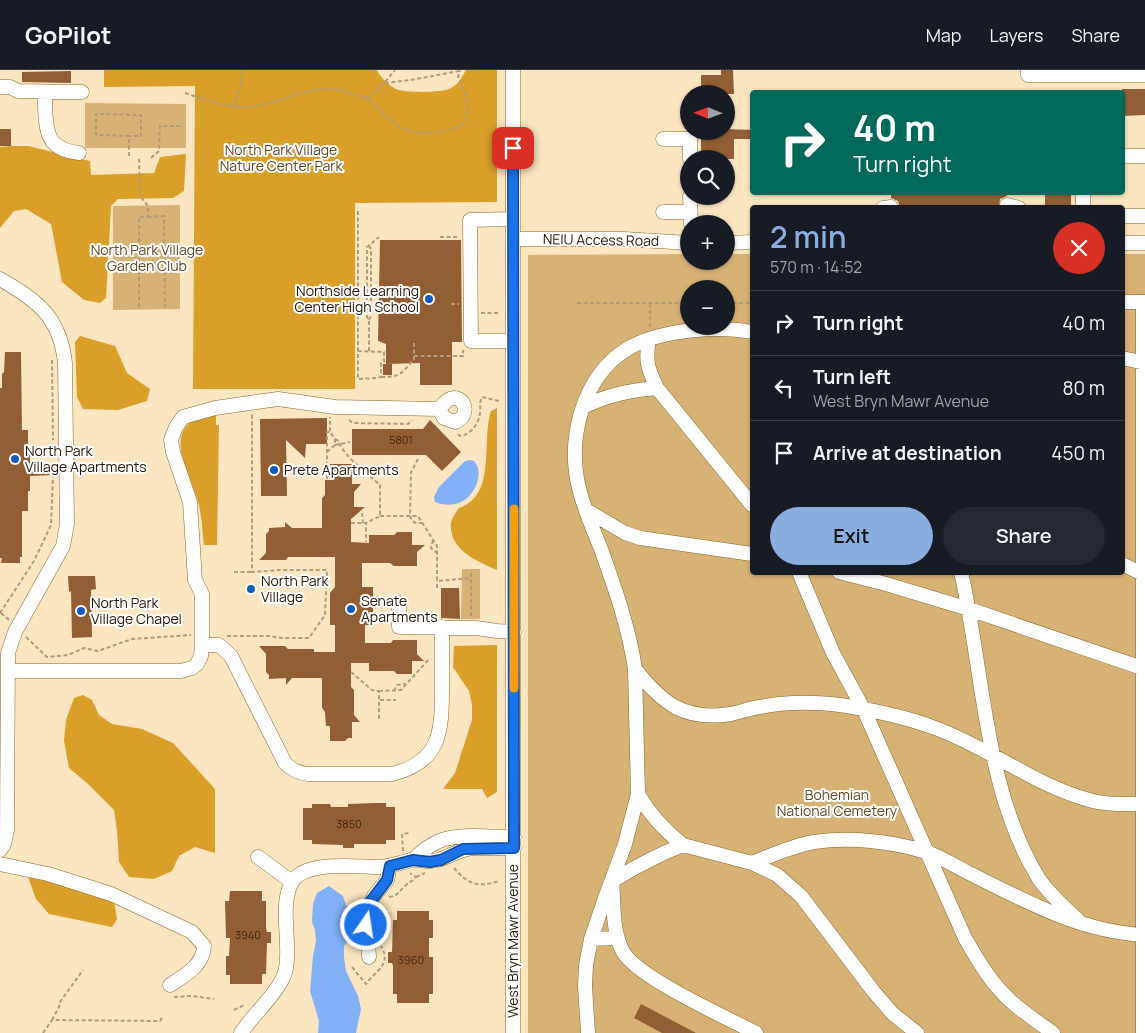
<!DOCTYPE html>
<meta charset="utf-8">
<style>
body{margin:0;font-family:Manrope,sans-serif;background:#242831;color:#f1f3f6;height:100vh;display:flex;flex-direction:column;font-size:19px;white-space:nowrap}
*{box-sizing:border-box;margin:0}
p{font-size:16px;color:#9ea1a6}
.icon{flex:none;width:28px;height:28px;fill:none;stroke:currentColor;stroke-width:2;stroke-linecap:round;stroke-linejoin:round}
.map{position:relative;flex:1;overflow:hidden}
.panel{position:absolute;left:750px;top:135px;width:375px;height:370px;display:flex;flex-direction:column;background:#171b24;border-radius:5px;box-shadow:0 1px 4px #0004}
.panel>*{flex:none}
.hud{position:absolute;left:750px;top:20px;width:375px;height:105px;border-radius:5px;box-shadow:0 1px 4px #0004;background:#00695c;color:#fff;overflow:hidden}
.needle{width:32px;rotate:271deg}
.controls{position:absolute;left:680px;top:15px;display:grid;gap:10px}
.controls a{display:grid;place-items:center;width:55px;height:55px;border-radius:50%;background:#171b24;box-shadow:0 1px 4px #0004;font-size:25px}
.pin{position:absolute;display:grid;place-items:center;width:42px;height:42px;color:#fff;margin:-21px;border-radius:10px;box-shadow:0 2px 8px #0006}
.me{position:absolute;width:55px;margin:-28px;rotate:13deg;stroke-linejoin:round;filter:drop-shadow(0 0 4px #0008)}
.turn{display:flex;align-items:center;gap:18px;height:105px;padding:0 20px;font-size:22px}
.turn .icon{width:65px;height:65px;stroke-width:2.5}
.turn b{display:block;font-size:35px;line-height:42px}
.round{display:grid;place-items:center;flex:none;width:52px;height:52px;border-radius:26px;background:#242831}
.head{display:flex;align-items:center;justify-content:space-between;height:85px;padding:0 20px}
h1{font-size:30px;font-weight:600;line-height:38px;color:#8baee0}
.action{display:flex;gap:10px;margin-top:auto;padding:10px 20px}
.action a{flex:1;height:58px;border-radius:30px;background:#8baee0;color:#111;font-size:20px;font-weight:600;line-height:58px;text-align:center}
.action a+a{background:#242831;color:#f1f3f6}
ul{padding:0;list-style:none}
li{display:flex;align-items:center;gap:15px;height:65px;padding:0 20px;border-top:1px solid #363941}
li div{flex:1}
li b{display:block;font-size:19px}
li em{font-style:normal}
header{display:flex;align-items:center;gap:30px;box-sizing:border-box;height:70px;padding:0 25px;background:#171b24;border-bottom:1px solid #363941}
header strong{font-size:24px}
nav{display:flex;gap:28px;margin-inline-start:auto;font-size:18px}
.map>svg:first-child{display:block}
.green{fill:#d7b275;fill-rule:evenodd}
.forest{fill:#da9f28}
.water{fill:#83b1f7}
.building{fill:#925f34}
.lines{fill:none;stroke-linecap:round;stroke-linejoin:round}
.minor-casing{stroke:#876629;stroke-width:15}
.path{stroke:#b09c7d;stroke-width:2;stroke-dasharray:4 2.5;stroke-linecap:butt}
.minor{stroke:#fff;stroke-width:14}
.route-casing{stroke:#114b97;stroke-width:12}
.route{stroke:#1a73e8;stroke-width:9}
.slow{stroke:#f59e0b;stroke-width:9}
.poi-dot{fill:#0e5ac4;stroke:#fff;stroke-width:2}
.labels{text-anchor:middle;stroke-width:4;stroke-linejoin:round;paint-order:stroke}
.number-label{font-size:11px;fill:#3f280d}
.park-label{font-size:14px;fill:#62491d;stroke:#fff}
.street-label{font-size:14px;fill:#231500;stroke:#fff}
.poi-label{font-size:14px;fill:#231500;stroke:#fff;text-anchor:start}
</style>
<header>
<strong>GoPilot</strong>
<nav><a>Map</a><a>Layers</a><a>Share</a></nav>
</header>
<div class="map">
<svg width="1145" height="963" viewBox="0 0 1145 963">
<rect width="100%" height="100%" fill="#fce5c1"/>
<path class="green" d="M85,33L186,34V78H85Z
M180,135V239L113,240V136Z
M689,184V191H726V184H752V502H1122L1123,184H1145V963H528V185ZM689,219H726V256H689Z
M462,499H480V549H461Z"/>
<path class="forest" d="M104,0H377C380,7 389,16 396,19C405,23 443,23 451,18C459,14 462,7 466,0H497V132L355,133V319H193L195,16L104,17Z
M11,76H28L90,91L91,105L154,103L160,87L186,84L184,121L173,128L118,129L111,136L106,228L100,233L84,230L62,212L51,154L26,139L14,141L0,158V77Z
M80,266L115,276L127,303L150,319L147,331L118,340L83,339L77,327L75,272Z
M497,338V500C477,491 448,480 451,452C452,448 456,442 459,438C497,426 481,371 491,341Z
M216,345V355H219L217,475H204C202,459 202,443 197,428C191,407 172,377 185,358C188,354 192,349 196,348C203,346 210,346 216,345Z
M497,575V722L487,728L482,719H443L455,703L472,650V635L469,621L453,597L454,576Z
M83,625L92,630L99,645L112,654L142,659L173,673L215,719V783L195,777L179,786L172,801L154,809L129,807L119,792L117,761L114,740L88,714L69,698L64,671L66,650L74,628Z
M28,807L63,815L114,831L117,849L112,857L49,844L36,829Z"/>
<path class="water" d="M470,390L474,391C480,398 479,405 477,413C470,432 454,439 435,432L434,427L439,417L465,391Z
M329,816L343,826L346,835L348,836L347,856L351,858L350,869L344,876V887L346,901L358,926L361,939L356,963H318L319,951L310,921L313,886L316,871L315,860L312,852L313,834L317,823Z"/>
<path class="building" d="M721,0H733L734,24H701V5H721Z
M71,1V13L22,12V2Z
M1122,19H1145V45L1122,46Z
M0,59H11V76H0Z
M726,59L752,60L751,69H734V89H701V61H726Z
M891,122H1007V126L1000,129L999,138H900L898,131L891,128Z
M1045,122H1071V138H1045Z
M380,170H461L462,272H452V315H420V293L386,294V274L378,271Z
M5,282H21L22,360H28V380H30V395L54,396V405L30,406V421H28V441H22V487H20V493H1L2,488H0V318H2V304L4,302Z
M383,294H392V305H383Z
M327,348V374H306L305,388L286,370L287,426H261L260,349Z
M430,350L461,382L442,401L426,385H352V359H423Z
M330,394H352V414H361L354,422V437H365L351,449V472L369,473V465H394L397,462H412V475H425L417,482V496H394L390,493H362V517H373V555H365V573H391L393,570H417V584L424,591H412V604H397L394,601H369V593H351V617L354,620V645L360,652H352V668H348L345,671H330V656H326L325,642L322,638V608H292L286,615V608L269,609V605L266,602V584L259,576H285L288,579H314V582H335V555H330V523L335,517V487H288L286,490H259L266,483V464L269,461V458L285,457V452L292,458H322V428L325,425V410H331Z
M68,506H95L96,519L91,520L92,567L72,568L71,521L69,522Z
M441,518H459L460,549L441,548Z
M375,733H386V737H395V770H386V774H354V778H343V775L312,774V770H303V738H312V734H330L331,737H348V734Z
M230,821H262V831H266V858L267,862H271V873H267L266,904H262V914H230V905H226V886H229L230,868H226L225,831H229Z
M397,841H429V850H433V868H429V887H433V924H429V933H397V924H393V896L392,893H388V882H392L393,850H397Z
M641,934L696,963H662L634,948Z"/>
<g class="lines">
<g class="minor-casing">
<path id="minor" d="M1028,0V5H1145
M0,17H10L18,21L82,22
M45,22C45,35 44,62 53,72C60,80 70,82 79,83
M663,69H690V89
M1122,86H1145
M1083,122V138
M690,126L691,154
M1007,135L1019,138
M883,138L891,137
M663,142H690
M1122,146H1145
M513,149L470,150L471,271H513
M513,169H624L689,173
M726,173L752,172
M1122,173H1145
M0,209C38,231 60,247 65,293L67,454L63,476L15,562L8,583L7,760L4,774L0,780
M1122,232H1145
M1143,232V963
M649,270C645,291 648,299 657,318L752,435
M1122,288L1145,293
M583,337C607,325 630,320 657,318
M586,440L625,463L640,468L752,484
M1122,494L1143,504
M799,502L833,583L864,640L965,868C978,891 992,915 1013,933C1025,944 1040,953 1053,963
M839,502L886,514L969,539L1145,599
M961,502C984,603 984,720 1039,809C1050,825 1064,837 1078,850
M399,533V557L476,558L497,561L514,562
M202,575H219L231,586L285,693C292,700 298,703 308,704H392C441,692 442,661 442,618C442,598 442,577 442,557
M635,599C663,634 684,651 731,644C741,642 750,638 760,637C789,631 818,632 847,636C876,641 907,647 935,658C988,677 1034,715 1089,730C1107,735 1126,734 1145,734
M8,601H181L192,598L197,594L201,586L202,575V524L195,510L190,432L173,382L171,370L176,357L183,347L215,338L278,329L335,337L439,339C442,336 445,332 448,330C463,321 473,345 455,352L444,348L439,339
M638,724C650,745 664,760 683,775C657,785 635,797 612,811C614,834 612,859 622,880C635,907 726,947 756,963
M683,775L752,793L777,805L801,826L874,922L893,944L917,963
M514,778H474V766L514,767
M258,787L292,812
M413,790C433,770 446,766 474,766
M752,793C772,785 792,776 814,772C850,767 892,771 926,782C942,787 956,797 971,804C1027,832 1081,862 1145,865
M0,794L48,804L111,824L192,862L204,876C204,895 184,906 170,915
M591,869L618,868
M369,887L366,843L374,826L387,810L390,796
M241,963C253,944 283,919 286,898C291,873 279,835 292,812C305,790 357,797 379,797C391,797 401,792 412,790C421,789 429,793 438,790C452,786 458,779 474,778
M513,963V0
M588,963L585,916L586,895L591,869L605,828L625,774L638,724L635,599C629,558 615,518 601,479C593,459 584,439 579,418C567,369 582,307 627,279C659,260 716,255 752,262"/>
</g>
<path class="path" d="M385,13L411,10L459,1
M185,23C204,29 224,37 244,37C272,37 308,16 334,19C341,20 360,26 367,29C379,36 388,52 402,58C412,63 424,63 435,62C475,60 473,36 458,7L460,0
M366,29L380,18L395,0
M234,36L241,15L242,0
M129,86V66L96,65V44L141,45V66H129
M151,88L159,81L160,56H183
M358,141V309L377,308L381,307V293L384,292V282L358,281
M148,147L164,146L165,237
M440,167H459
M577,233H689
M726,233H752
M451,234H459
M139,237V147H148V136L140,126L139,87
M481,243H499
M369,250L371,246V179L369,176
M650,257V233
M369,281V250L367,247V177L379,167
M414,286H463V280
M52,290L53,370
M381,307C401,307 401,304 414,289V272
M349,350L353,353L408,354L412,350
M458,364L460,366C471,365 479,353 480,343C481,337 479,333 482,327L499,331
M335,369L339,371C341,384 369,405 380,415V446L366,453
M335,375L350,372
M327,382L335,375V369L330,362V347
M418,389L411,402L410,446L412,451L416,453H422
M30,400H53
M327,409V362H330
M362,443L363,453
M380,446H418L437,476V511L471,508
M351,453H366V472
M433,470L431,478L437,483
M234,502H251
M437,518V511
M0,543L34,491L51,455L53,405
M1,543L9,550
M471,546V500
M227,566H269L282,568H309L325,545L327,500H280L252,502V343
M26,567L47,587L68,585L84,578L98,581L132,569L191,565
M351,602L372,620L379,621V650
M379,621L401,620L430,588
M394,621L397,615L406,614
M380,630H396
M403,781L402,764L409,763
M454,798C468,814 477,818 499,811
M416,807L425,803
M389,827C398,826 399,821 406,815C409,812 413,811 416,807L410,803
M380,840L382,845L381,865
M352,897L366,914C376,900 392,895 381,876
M174,927L192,926L214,929
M234,940L244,935
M52,950L59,937L60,932L83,900
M43,963L52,950L160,951L163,946"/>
<use href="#minor" class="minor"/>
</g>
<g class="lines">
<g class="route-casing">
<path id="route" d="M366,855L368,835L387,810L390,796L413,790L430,792L441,790L463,779L514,778L513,78"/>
</g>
<use href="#route" class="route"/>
<path class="slow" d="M514,439V618"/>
</g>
<g class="poi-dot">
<circle cx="429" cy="229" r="5"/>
<circle cx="15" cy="389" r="5"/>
<circle cx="274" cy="400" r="5"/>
<circle cx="251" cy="519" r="5"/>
<circle cx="351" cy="539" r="5"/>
<circle cx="81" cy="541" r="5"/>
</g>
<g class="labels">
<g class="number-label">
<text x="401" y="374">5801</text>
<text x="349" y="758">3850</text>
<text x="248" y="869">3940</text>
<text x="411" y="894">3960</text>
</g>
<g class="park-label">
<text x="281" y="85">North Park Village<tspan x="281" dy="16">Nature Center Park</tspan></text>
<text x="147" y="185">North Park Village<tspan x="147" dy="16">Garden Club</tspan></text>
<text x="837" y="730">Bohemian<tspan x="837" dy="16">National Cemetery</tspan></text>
</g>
<g class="street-label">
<text transform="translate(601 170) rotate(1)" y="5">NEIU Access Road</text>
<text transform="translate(513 871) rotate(-90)" y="5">West Bryn Mawr Avenue</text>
</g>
<g class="poi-label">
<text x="419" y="226" text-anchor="end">Northside Learning<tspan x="419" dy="16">Center High School</tspan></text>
<text x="25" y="386">North Park<tspan x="25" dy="16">Village Apartments</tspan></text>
<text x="284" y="405">Prete Apartments</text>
<text x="261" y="516">North Park<tspan x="261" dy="16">Village</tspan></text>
<text x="361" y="536">Senate<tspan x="361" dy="16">Apartments</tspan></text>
<text x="91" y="538">North Park<tspan x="91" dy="16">Village Chapel</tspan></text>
</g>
</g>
</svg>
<div class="controls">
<a><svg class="needle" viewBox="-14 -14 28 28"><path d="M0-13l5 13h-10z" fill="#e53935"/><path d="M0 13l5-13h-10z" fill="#9ea1a6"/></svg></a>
<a><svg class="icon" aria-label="search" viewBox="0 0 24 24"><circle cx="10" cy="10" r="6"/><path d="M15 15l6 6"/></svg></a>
<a>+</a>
<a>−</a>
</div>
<div class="pin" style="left:513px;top:78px;background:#d93025"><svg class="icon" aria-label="arrive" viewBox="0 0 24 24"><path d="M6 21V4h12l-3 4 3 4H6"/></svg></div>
<svg class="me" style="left:366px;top:855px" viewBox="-20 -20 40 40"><circle r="17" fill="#1a73e8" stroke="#fff" stroke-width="3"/><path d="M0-11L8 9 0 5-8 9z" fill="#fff"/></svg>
<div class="hud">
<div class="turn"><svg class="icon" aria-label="right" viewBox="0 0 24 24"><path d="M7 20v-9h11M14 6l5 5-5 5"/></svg><div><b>40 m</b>Turn right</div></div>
</div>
<section class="panel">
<div class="head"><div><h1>2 min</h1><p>570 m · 14:52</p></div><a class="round" style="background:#d93025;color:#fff"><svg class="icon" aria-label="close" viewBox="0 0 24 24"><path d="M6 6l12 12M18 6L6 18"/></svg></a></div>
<ul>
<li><svg class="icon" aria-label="right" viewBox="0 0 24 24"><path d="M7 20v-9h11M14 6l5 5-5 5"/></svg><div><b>Turn right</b></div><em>40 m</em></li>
<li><svg class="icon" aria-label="left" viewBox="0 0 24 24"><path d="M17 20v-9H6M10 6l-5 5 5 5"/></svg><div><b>Turn left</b><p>West Bryn Mawr Avenue</p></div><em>80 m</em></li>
<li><svg class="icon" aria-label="arrive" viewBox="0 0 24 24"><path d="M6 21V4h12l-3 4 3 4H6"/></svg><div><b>Arrive at destination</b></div><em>450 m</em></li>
</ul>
<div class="action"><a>Exit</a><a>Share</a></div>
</section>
</div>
